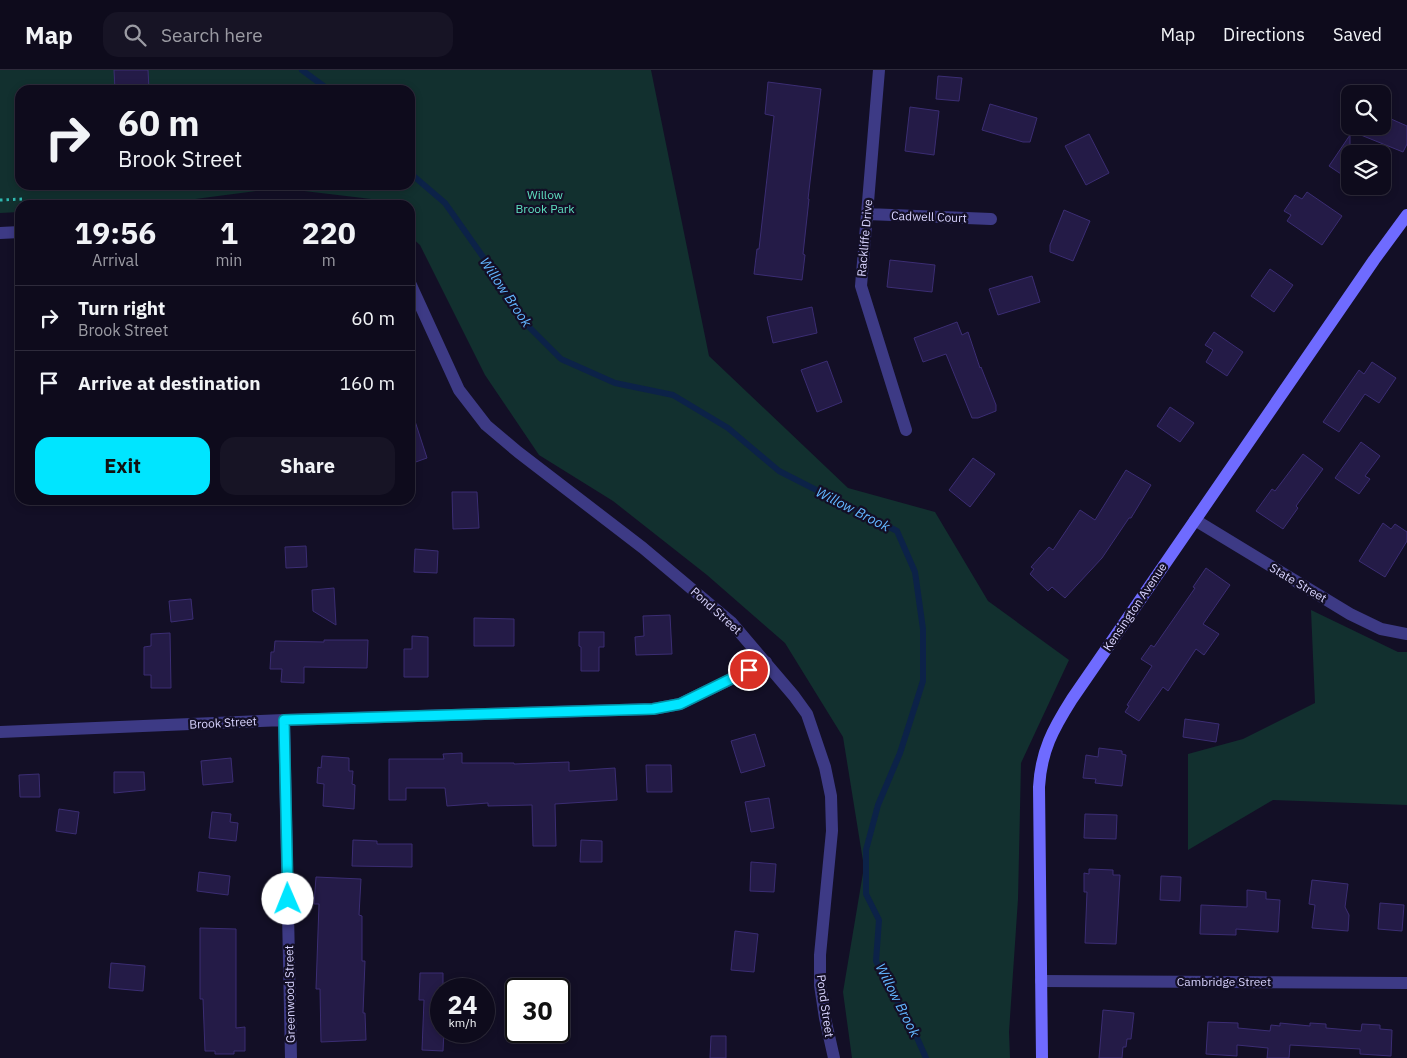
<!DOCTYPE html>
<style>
body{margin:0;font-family:"IBM Plex Sans",sans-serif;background:#171425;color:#f1f3f6;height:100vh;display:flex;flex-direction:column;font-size:19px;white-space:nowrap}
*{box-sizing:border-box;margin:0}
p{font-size:16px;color:#9b9ba3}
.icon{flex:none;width:28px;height:28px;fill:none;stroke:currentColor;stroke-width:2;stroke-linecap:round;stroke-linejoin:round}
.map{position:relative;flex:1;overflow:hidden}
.sheet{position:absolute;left:15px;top:130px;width:400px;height:305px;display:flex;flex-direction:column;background:#0e0b1c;border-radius:15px;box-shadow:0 2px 8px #0003,0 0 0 1px #2e2b3b}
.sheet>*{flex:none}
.guide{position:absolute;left:15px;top:15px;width:400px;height:105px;border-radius:15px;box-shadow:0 2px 8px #0003,0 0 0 1px #2e2b3b;background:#0e0b1c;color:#f1f3f6;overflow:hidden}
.fabs{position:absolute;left:1341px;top:15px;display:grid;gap:10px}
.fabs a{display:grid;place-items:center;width:50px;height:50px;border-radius:10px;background:#0e0b1c;box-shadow:0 2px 8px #0003,0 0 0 1px #2e2b3b;font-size:25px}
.speed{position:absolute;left:430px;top:908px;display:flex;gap:10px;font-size:25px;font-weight:700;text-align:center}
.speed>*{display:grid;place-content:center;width:65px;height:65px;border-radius:50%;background:#0e0b1c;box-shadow:0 2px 8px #0003,0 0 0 1px #2e2b3b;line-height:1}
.speed small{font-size:12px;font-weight:400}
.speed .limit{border:2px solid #111;border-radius:8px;background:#fff;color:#111}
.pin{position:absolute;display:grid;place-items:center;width:42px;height:42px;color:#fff;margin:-21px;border:2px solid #fff;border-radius:50%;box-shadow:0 1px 5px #0007}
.me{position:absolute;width:55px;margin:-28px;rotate:359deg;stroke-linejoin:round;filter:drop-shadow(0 0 4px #0008)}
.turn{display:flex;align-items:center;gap:18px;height:105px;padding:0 20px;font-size:22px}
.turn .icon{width:65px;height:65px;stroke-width:2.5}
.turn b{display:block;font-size:35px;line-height:42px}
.eta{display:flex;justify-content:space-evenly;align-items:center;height:85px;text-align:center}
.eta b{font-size:30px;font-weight:800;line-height:35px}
.primary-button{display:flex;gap:10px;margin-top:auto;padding:10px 20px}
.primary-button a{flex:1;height:58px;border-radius:15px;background:#00e5ff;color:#111;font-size:20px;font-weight:800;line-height:58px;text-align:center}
.primary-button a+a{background:#171425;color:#f1f3f6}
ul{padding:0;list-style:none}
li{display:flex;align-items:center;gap:15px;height:65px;padding:0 20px;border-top:1px solid #2e2b3b}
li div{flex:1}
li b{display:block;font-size:19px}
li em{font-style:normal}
header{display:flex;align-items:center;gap:30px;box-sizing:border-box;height:70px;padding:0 25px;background:#0e0b1c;border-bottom:1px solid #2e2b3b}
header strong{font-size:24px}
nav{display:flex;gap:28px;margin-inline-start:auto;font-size:18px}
.search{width:350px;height:45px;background:#171425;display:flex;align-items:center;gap:12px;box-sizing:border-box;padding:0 18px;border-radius:15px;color:#9b9ba3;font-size:19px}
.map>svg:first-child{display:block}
.green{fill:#12302f;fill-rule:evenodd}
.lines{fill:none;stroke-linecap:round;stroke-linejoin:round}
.stream{stroke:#0c2248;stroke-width:6}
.building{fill:#241b47;stroke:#3b2d73}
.path{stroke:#2fb8b0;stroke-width:3;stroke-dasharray:2.5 4;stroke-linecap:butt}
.street{stroke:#3d3a85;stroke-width:12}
.secondary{stroke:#6f6bff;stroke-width:12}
.route-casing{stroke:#0095a6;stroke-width:12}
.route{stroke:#00e5ff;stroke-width:9}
.labels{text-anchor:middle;stroke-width:4.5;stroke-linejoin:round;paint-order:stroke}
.park-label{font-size:12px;fill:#5fe0c0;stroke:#130f26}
.street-label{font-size:12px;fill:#d9d4ff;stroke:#130f26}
.water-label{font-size:14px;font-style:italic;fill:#62b6ff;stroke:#130f26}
</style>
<header>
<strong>Map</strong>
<div class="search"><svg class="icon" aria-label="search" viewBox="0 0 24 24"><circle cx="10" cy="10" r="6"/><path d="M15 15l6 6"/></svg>Search here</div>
<nav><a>Map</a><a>Directions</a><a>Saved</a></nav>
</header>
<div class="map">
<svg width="1407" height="988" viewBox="0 0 1407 988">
<rect width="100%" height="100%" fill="#130f26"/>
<path class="green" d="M0,0H651L709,286L848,418L935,442L988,531L1069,590L1021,693L1018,829L1009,962L1010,988H852L843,922L864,797L843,667L785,573L707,505L613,431L539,385L485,305L420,175L410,166V135H377L371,129L279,118L150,135H20V142L0,143ZM20,20H410V115H20Z
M1311,540L1398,582H1407V735L1273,730L1188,780V684L1243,669L1315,633Z"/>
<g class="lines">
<path class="stream" d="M302,0L329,20
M410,103L445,133L493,201L524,252L561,289L615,313L673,325L728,358L779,401L897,461L915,502L923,559V611L900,683L878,735L866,780V824L879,850L876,891L888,916L910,952L926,988"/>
</g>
<path class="building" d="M114,0H148L149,20H115Z
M938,6L962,8L959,31L936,29Z
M768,12L821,19L808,129H809L803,184L805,185L802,210L754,204L757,179H759L774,46L765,44Z
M990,34L1037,48L1030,72H1023L982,60Z
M910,37L939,41L934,85L905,81Z
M1382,45L1407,56V74L1403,82L1341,57L1382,56Z
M1089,64L1109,103L1086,115L1065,76Z
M1350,65V110L1329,96Z
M1307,122L1342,146L1322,175L1287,151L1291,145L1284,141L1295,125L1302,129Z
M1064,140L1090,151L1073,191L1050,182V175Z
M890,190L935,195L932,222L887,217Z
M1270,199L1293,215L1274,242L1251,226Z
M1032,206L1040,232L998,245L989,219Z
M812,237L817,263L773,273L767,247Z
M957,252L962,265L968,262L980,298L981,297L996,335V341L978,348H972L946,284L923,292L914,268Z
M1214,262L1243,282L1227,306L1206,292L1213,280L1205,275Z
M827,291L842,332L817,342L801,300Z
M1372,292L1396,308L1379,333L1365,324L1339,362L1323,352L1359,300L1364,304Z
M1170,337L1194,353L1180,372L1157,356Z
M410,345H413L427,388L410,394Z
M1361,372L1380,386L1365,406L1370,409L1359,424L1335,408Z
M1303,384L1323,399L1296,436L1298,438L1283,459L1256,441L1272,419L1275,421Z
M973,388L995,404L970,437L949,420Z
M1126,400L1151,415L1131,448H1129L1102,488L1065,528L1052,517L1048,521L1030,504L1034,499L1031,497L1049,477L1053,480L1080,440L1095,450Z
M452,422H477L479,458L453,459Z
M1383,453L1391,459L1395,454L1407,462V471L1385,507L1359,491Z
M306,476L307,497L286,498L285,477Z
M415,479L438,481L437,503L414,502Z
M1206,498L1230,515L1203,554L1219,564L1204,585L1196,579L1168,621L1163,617L1139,651L1125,642L1129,636L1127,635L1152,596L1141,589L1151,575L1154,577L1195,518L1193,517Z
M334,518L336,555L313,541L312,520Z
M191,529L193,549L171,552L169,531Z
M670,545L672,584L636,585L635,567L644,566L643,546Z
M474,548L514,549V576H474Z
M579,562H604V577H599V601H581V577L579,576Z
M170,563L171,618H151V605H144V577L151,576V564Z
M412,566L428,567V607H404V579H412Z
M324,570H368L367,598L304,597V613L281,612L282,599H270L271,582H274L275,571L324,572Z
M1185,649L1219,654L1216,672L1183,667Z
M755,664L765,696L741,703L731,671Z
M1099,678L1122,681V684L1126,685L1122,716L1095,713L1096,709L1083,708L1086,685L1098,687Z
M462,683V693H514V694L569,692V701L615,698L617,730L555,734L556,776H533L532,735L488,736V733L447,736L445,718H406V730H389V689H444L443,684Z
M322,686L349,688V701H353L352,714L355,715L354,739L323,736L324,714L317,713L318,697L321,698Z
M231,688L233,712L203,715L201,691Z
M646,695H671L672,722H647Z
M114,702H144L145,720L114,723Z
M39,704L40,727H20L19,705Z
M769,728L774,758L751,762L745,732Z
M59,739L79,742L76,764L56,761Z
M212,742L231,744L230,752L238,753L236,771L209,768Z
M1085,744L1117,745L1116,769L1084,768Z
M353,770L377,771V774H412V797L352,796Z
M581,770L602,771V792H580Z
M751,792L776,794L774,822L750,821Z
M1089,799L1113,800V805H1120L1116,874L1085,873L1087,822H1084V803L1089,804Z
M199,802L230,806L228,825L197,821Z
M1161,806L1181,807L1180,831L1160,830Z
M316,807L361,809L359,845L362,846V891H365L363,943H365L366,970L321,972L320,919H316L319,834H314Z
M1312,810L1348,814L1345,837L1349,845L1348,861L1312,858L1315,835L1309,834Z
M1247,820L1266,822V829L1280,830L1278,862L1236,859V865L1200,864L1201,835L1247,837Z
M1380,833L1404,835L1402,861L1378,859Z
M200,858L236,859V958L245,957V981H234V984H215V981H205L203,929H200Z
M735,861L758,864L754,902L731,900Z
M111,893L145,896L143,921L109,918Z
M420,903H443V919H441V961H444L443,981L422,980L424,930H419Z
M1103,940L1134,943L1131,969H1127L1126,977H1123L1122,988H1099Z
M1208,952L1238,953V958L1270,961L1271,955L1280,956V953L1310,956V953L1326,954V958L1361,961L1362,954L1380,955V959L1392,960L1391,986L1360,984V979L1290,975L1289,988H1267L1268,978L1237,975V986L1206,984Z
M711,966H726V988H710Z"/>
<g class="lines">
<path class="path" d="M0,130L24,129V135"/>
<path class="street" d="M879,0L861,216L906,360
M867,144L991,149
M0,163L20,162
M410,213L459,320L486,355L518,382L643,478L731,552L794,626L807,644L825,697L831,726L832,761L820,885V915L825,948L834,988
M1195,450L1350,544L1381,559L1407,564
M284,650L291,988
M0,662L284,650L653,639L680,634L766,592
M1041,911L1407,913"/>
<path class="secondary" d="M1042,988L1039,717C1041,681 1053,659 1072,629L1374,190L1407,145"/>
</g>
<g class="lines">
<g class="route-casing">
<path id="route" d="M288,829L284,650L653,639L680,634L749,600"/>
</g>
<use href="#route" class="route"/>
</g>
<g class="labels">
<g class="park-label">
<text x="545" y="129">Willow<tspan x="545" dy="14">Brook Park</tspan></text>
</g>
<g class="street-label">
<text transform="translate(929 147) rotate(2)" y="4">Cadwell Court</text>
<text transform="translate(865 168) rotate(-85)" y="4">Rackliffe Drive</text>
<text transform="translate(1298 513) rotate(31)" y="4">State Street</text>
<text transform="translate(1135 537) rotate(-56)" y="4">Kensington Avenue</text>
<text transform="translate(716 541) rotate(42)" y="4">Pond Street</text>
<text transform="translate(223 653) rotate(-3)" y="4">Brook Street</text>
<text x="1224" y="916">Cambridge Street</text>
<text transform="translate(290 924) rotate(-91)" y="4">Greenwood Street</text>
<text transform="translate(825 936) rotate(82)" y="4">Pond Street</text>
</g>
<g class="water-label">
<text transform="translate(506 222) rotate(56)" y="5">Willow Brook</text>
<text transform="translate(853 439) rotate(27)" y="5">Willow Brook</text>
<text transform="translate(898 930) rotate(63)" y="5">Willow Brook</text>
</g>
</g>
</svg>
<div class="fabs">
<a><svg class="icon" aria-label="search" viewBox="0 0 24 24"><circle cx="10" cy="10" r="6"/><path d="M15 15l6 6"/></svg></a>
<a><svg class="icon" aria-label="layers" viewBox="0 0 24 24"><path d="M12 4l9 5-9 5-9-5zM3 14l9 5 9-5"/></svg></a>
</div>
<div class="speed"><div>24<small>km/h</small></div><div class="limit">30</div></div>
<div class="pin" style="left:749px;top:600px;background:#d93025"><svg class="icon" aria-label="arrive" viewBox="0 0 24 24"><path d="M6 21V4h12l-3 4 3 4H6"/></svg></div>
<svg class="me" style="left:288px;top:829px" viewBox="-20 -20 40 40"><circle r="19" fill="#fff"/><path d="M0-13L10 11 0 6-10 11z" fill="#00e5ff"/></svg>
<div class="guide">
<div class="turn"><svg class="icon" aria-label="right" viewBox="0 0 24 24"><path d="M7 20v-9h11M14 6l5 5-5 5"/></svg><div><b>60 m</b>Brook Street</div></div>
</div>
<section class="sheet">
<div class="eta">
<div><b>19:56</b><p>Arrival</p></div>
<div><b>1</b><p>min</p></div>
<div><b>220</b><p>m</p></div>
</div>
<ul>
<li><svg class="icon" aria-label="right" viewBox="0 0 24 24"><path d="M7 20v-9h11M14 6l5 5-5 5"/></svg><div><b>Turn right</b><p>Brook Street</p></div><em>60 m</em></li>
<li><svg class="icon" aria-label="arrive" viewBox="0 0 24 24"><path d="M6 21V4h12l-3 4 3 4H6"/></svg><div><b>Arrive at destination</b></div><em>160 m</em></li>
</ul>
<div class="primary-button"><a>Exit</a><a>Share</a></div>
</section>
</div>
